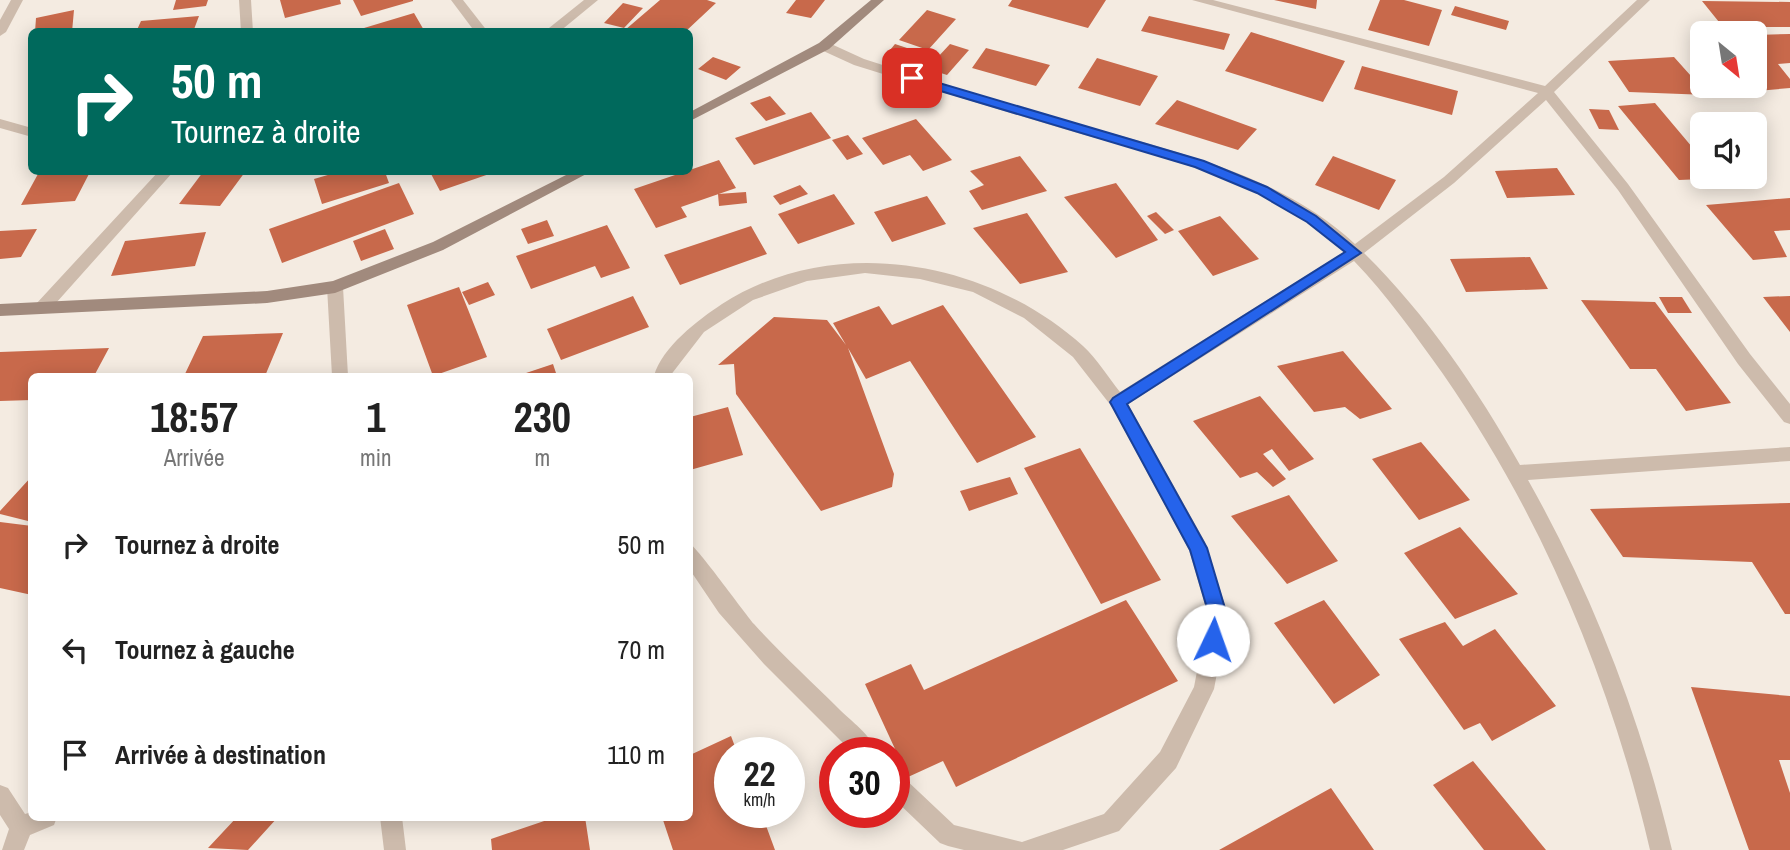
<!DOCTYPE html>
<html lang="fr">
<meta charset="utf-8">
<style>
body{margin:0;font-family:"Archivo Narrow",sans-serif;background:#f2f2f2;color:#222;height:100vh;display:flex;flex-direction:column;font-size:26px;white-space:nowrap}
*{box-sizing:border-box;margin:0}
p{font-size:23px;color:#767676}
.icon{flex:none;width:38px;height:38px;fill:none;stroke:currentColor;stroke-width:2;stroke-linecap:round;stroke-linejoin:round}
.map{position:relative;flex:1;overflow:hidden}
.details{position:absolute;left:28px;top:373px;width:665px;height:448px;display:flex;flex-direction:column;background:#fff;border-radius:10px;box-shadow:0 4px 18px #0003}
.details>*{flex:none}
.hud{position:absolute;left:28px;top:28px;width:665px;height:147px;border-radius:10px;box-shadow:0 4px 18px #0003;background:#00695c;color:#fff;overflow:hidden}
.needle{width:46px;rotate:150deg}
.buttons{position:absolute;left:1690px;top:21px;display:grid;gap:14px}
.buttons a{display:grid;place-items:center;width:77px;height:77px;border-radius:10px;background:#fff;box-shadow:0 4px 18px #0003;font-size:35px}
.speed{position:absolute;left:714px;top:737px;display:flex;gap:14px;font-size:35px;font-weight:700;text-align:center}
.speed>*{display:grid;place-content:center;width:91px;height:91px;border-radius:50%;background:#fff;box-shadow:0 4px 18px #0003;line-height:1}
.speed small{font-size:18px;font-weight:400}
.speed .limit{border:10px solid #d22;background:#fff;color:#111}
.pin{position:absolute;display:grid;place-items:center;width:60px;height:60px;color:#fff;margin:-30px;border-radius:14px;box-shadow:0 4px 10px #0006}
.me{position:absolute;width:77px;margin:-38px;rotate:3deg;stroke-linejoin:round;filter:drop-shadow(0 0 5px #0008)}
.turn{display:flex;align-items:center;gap:24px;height:147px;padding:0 28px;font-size:32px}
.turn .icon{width:91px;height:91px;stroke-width:2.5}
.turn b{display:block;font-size:49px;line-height:60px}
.eta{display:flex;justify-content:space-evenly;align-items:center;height:119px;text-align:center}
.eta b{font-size:42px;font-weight:800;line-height:49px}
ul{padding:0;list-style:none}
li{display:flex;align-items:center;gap:21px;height:105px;padding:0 28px}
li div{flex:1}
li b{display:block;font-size:26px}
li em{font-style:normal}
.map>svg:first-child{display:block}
.building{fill:#c8694b}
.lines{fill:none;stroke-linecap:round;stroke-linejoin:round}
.street{fill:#cdbbac;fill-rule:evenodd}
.secondary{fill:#a18a7d;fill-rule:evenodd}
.route{fill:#2563eb;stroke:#184099;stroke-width:2}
</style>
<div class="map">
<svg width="1790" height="850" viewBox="0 0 1790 850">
<rect width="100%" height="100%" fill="#f4ebe1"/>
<path class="building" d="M176,0H208L206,6L173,10Z
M280,0H340L341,4L285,18Z
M353,0H413V1L361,16Z
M660,0H707L716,3L685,32L625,30Z
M796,0H825L811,18L786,13Z
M1012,0H1106L1088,28L1008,6Z
M1274,0H1317L1316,9Z
M1380,0H1404L1442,10L1429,46L1368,30Z
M1702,1L1790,2V27H1723Z
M623,3L643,8L624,28L604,23Z
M1455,6L1509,21L1506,30L1451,15Z
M74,10L72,32H35L36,18Z
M927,10L956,19L928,50L899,40Z
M414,13L425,32H354V31Z
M199,16L193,32H136L141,21Z
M1149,16L1230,34L1224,50L1141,31Z
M1251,32L1345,61L1323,102L1225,71Z
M1790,34V63L1778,64L1790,79V88L1757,91L1752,86H1755V35Z
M895,44L937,58L950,44L969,50L947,75L886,55Z
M986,48L1050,65L1036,86L972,68Z
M713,57L741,67L726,80L698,69Z
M1674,57L1708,95L1629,92L1608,61Z
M1097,58L1158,76L1140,106L1078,88Z
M1362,66L1458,91L1452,115L1354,89Z
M770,96L786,114L766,121L750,103Z
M1177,100L1257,129L1238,150L1155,124Z
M1655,103L1703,160V179L1679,180L1618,106Z
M1589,109L1609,110L1619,130L1599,129Z
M811,112L831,138L754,165L735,138Z
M916,119L952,160L923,171L910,155L883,165L862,138Z
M848,135L863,154L847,160L832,140Z
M1020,156L1047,191L982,210L969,191L984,185L970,171Z
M1333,156L1396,180L1379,210L1315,185Z
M719,160L736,188L681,207L687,217L656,228L634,189Z
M1557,168L1575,195L1507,198L1495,171Z
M90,172L75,201L21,205L38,174Z
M203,172H245L220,206L179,204Z
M338,172H385L389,183L322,204L314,179Z
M430,172H495L440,191Z
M399,183L414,214L282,263L269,229Z
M1116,183L1158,240L1116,258L1064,197Z
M800,185L808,194L780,205L773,196Z
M746,192L747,203L719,206L718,194Z
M834,194L855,224L798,244L778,214Z
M927,196L946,224L892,242L874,212Z
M1790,198V230L1774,231L1787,257L1753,260L1706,205Z
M1156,212L1174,230L1165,234L1147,216Z
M1027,213L1068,272L1020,284L973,228Z
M1220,216L1259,259L1213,276L1178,231Z
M547,220L554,236L528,244L521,229Z
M607,225L630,268L601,278L595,266L531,289L516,256Z
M751,226L767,254L680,285L664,255Z
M37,229L21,257L0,259V231Z
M385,229L394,249L361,261L353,241Z
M206,232L195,266L111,276L125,241Z
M1530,257L1548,289L1466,292L1450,259Z
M488,282L495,295L469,305L462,292Z
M459,287L487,357L433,376L407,305Z
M633,296L649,327L561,360L547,329Z
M1790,296V332L1763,297Z
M1659,297H1682L1692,313H1668Z
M1581,300L1655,302L1731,403L1686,411L1656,369H1630Z
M943,305L1036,437L977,463L910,361L866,379L848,348L894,474L892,487L821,511L736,394L734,364L718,365L774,317L827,320L846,345L833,323L879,306L892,325Z
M283,333L265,376H184L203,336Z
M109,348L94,376H32V400L0,401V352Z
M1343,351L1392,409L1360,419L1345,407L1314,412L1277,366Z
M553,364L557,376H517Z
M1260,396L1314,459L1289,471L1272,449L1263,454L1286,479L1273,487L1257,472L1240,478L1193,421Z
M728,407L743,455L690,470V417Z
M1421,442L1470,500L1419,520L1372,459Z
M1080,448L1161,580L1101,604L1024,468Z
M32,476V522L0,514V511Z
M1010,477L1018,494L969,511L960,491Z
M1289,495L1338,561L1287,584L1231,516Z
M1790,503V614H1785L1752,562L1623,557L1590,509Z
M0,522L32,526V595L0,588Z
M1460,527L1518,594L1455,619L1404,553Z
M1126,600L1178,681L956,787L943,761L908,777L865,684L911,664L924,690Z
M1324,600L1380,675L1334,704L1274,623Z
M1445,622L1463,646L1495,629L1556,706L1492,741L1480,723L1464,730L1399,639Z
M1691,687L1790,696V760H1779L1790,793V850H1749Z
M731,736L737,752H730V812H761L775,850H673L662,817H690V755Z
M1473,761L1546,850H1484L1433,785Z
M1331,788L1374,850H1219Z
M237,817H278L248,850L208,848Z
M556,817H585L590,850H492L491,839Z"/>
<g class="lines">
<path class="street" d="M11,0H23L6,32L0,36V20Z
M239,0H251L253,32H241Z
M451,0H463L488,32H475Z
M584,0H598L559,32H544Z
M1192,0H1213L1545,86L1637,0H1650L1554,92L1628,184L1750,354L1790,404V424L1784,422L1738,364L1618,190L1546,100L1454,183L1364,253C1426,314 1478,390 1520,465L1790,447V461L1528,480C1594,597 1641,720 1672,850H1650C1610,679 1543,518 1443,374C1415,335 1387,295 1354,261L1128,404L1205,542L1228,615L1214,689L1176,768L1119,831L1063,850H964L948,846L940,843L894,799V773L902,776L954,825L1022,842L1104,814L1160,752L1194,687L1208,615L1189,550L1112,407L1073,357L1024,318L973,292L920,279L865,273L807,281L753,300L704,332L670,376H654C662,347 698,320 722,304C834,232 988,260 1083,346C1097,359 1108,377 1120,392L1344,252C1268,180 1161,157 1064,129C994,108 924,87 854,65L819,49V43H829L864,59C935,82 1007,103 1079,124C1175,152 1280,174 1355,244L1444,177L1538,93Z
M0,119L32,128V137L0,128Z
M158,172H173L48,312H36L34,308L36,304Z
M335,281L343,287L348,376H332L327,287Z
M690,544C697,547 743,611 754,624C780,653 810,680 838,708C851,721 871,735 877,752H852L764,664L719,613L690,570Z
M0,785L8,788L25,814L32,812V817H57L54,825L30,835L24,850H2L9,829L0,815Z
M380,817H402L406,850H384Z"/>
<path class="secondary" d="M871,0H884L829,49L690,121V112L819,43Z
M572,172H590L443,250L335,293L267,303L0,316V304L267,291L333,281L433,242Z"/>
</g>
<path class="route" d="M912,75L1204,161L1267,187L1316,216L1361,253L1127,404L1207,548L1227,615L1219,646L1213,648L1206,646L1204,640L1209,615L1190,550L1110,402L1113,398L1345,252L1307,222L1257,193L1195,167L907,81V76Z"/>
</svg>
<div class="buttons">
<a><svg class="needle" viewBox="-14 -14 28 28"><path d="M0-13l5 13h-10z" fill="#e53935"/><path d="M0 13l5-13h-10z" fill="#767676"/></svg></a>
<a><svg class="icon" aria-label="sound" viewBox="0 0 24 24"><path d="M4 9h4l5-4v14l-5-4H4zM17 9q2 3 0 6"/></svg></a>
</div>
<div class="speed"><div>22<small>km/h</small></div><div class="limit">30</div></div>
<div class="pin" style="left:912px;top:78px;background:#d93025"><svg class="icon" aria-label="arrive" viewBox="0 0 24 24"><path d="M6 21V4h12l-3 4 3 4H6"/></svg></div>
<svg class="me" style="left:1213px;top:640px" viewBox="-20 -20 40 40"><circle r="19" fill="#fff"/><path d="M0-13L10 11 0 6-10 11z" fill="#2563eb"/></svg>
<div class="hud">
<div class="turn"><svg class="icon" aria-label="right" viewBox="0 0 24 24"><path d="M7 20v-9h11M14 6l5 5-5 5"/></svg><div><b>50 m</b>Tournez à droite</div></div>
</div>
<section class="details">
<div class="eta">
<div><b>18:57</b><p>Arrivée</p></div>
<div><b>1</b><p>min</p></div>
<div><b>230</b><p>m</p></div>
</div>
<ul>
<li><svg class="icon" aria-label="right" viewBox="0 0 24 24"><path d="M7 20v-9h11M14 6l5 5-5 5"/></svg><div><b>Tournez à droite</b></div><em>50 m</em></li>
<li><svg class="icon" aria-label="left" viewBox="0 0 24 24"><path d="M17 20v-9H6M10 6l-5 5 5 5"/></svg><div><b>Tournez à gauche</b></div><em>70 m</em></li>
<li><svg class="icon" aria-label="arrive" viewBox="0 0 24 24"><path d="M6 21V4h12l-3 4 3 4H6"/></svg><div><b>Arrivée à destination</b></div><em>110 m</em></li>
</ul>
</section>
</div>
